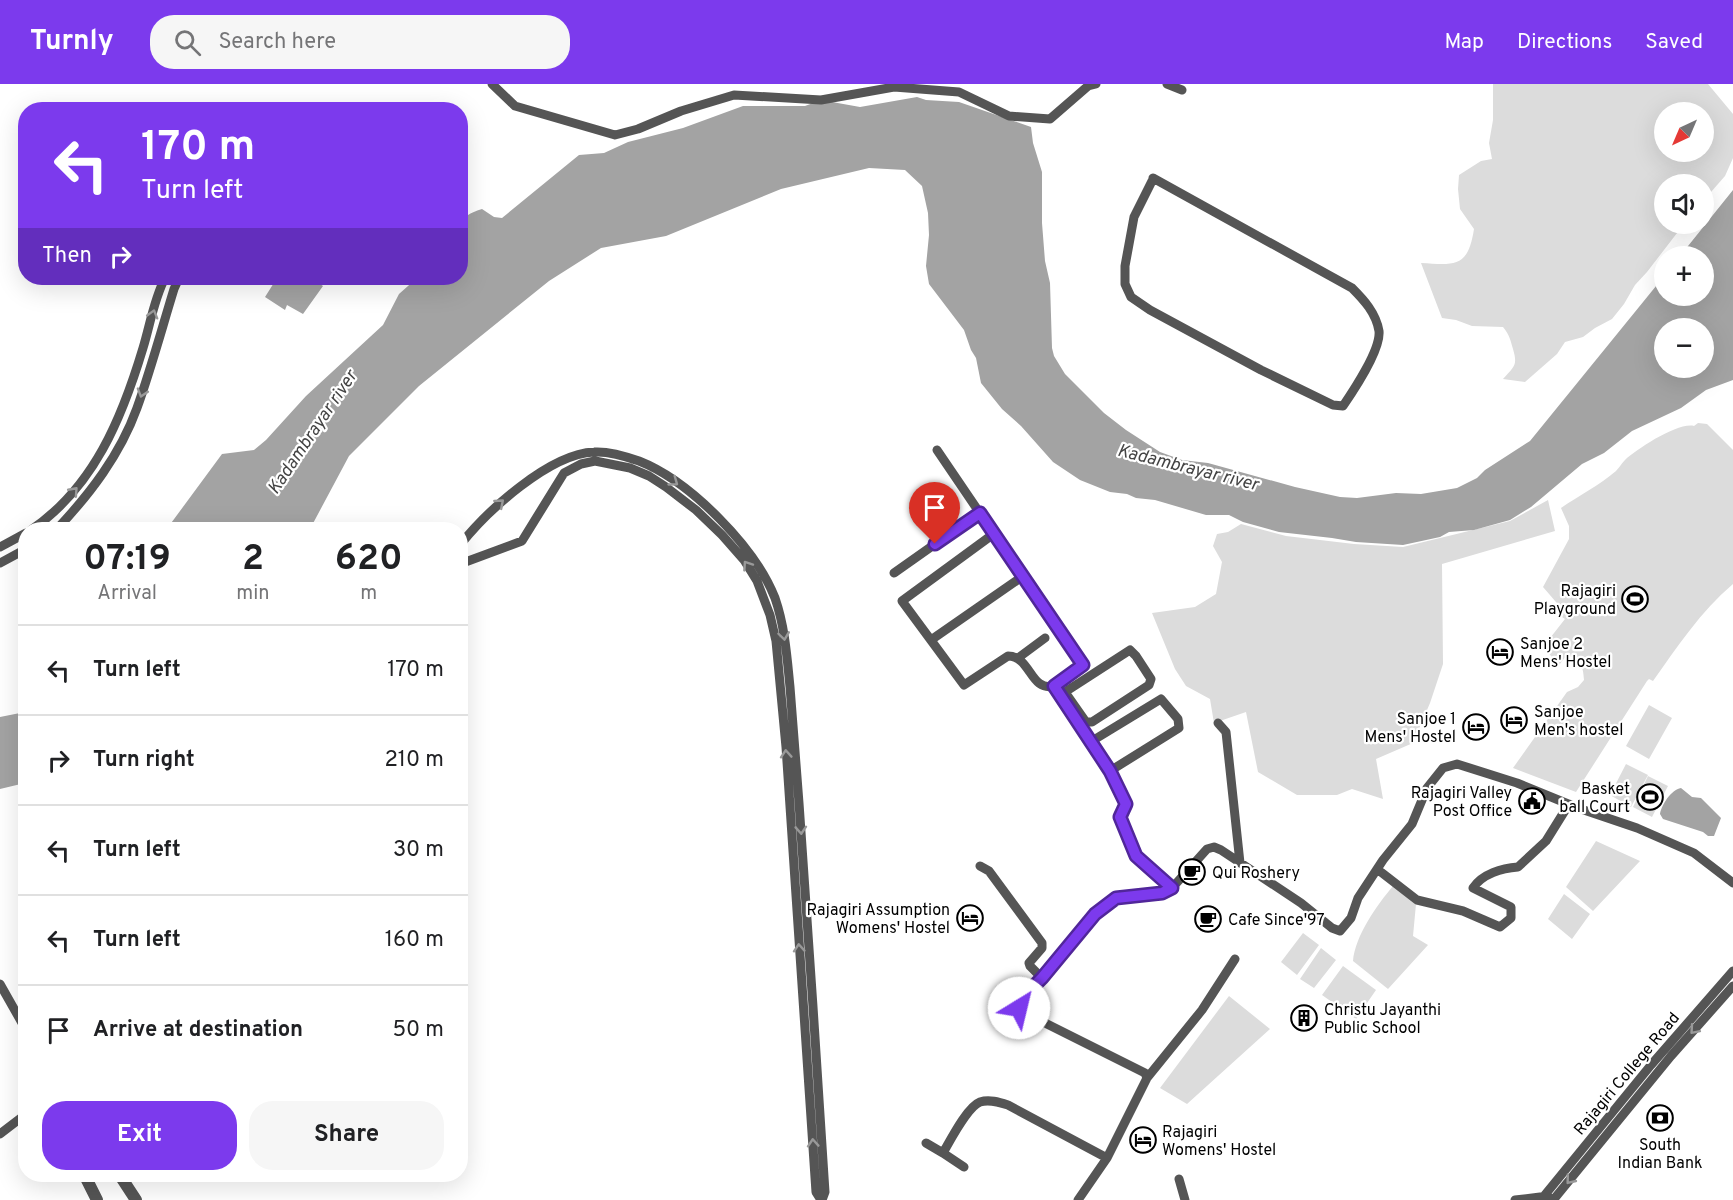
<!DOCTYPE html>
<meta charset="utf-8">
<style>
body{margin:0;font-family:Overpass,sans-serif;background:#f6f6f6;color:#202124;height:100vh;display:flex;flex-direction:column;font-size:22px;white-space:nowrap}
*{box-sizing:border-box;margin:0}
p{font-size:20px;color:#757577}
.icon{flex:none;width:33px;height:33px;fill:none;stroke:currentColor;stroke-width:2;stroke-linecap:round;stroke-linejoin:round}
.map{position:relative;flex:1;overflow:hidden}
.panel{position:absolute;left:18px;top:438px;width:450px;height:660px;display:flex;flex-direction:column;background:#fff;border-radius:24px;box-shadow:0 6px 24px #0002}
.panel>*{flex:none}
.banner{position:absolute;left:18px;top:18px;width:450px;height:183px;border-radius:24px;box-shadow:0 6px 24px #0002;background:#7c3aed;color:#fff;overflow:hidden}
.needle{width:39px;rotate:224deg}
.fabs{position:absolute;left:1654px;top:18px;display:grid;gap:12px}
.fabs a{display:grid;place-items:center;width:60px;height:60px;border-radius:50%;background:#fff;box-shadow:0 6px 24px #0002;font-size:30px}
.pin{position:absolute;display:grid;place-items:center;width:51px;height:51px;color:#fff;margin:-62px -26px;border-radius:50% 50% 50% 0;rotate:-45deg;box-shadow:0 0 6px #0007}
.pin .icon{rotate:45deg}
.me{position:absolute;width:66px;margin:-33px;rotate:36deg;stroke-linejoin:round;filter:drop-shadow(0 0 4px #0008)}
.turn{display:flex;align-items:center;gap:21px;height:126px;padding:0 24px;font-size:27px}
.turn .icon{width:78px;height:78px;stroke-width:2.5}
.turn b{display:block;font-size:42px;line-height:51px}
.then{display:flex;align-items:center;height:57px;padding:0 24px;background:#0003;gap:12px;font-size:22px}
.eta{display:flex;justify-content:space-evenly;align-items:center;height:102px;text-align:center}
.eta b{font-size:36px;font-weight:700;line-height:42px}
.cta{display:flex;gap:12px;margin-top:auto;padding:12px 24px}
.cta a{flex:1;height:69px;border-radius:24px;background:#7c3aed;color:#fff;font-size:24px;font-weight:700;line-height:69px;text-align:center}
.cta a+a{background:#f6f6f6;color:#202124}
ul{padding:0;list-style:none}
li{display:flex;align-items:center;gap:18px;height:90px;padding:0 24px;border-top:2px solid #e0e0e0}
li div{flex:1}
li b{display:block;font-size:22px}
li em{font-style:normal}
header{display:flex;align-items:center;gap:36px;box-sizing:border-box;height:84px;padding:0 30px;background:#7c3aed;color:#fff}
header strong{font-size:28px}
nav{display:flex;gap:33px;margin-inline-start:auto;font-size:21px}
.search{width:420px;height:54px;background:#f6f6f6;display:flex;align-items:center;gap:15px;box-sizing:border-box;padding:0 21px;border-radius:24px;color:#757577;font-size:22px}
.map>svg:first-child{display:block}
.green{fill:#dcdcdc;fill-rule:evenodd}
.water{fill:#a3a3a3;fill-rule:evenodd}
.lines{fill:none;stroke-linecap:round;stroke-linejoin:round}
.minor{stroke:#555;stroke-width:9}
.tertiary{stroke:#555;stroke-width:12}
.oneway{stroke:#999}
.route-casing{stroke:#51269a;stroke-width:15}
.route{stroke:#7c3aed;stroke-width:10}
.labels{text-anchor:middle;stroke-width:4.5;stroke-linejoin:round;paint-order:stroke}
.poi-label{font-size:16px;fill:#000;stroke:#fff;text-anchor:start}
.street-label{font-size:16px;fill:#000;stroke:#fff}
.water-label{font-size:18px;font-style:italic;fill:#444;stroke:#fff}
</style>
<header>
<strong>Turnly</strong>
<div class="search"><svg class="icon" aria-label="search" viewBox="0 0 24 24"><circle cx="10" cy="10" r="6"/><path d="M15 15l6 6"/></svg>Search here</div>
<nav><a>Map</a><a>Directions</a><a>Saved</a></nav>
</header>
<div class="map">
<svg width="1733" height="1116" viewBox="0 0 1733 1116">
<rect width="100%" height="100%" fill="#fff"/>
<path class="green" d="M1493,0H1708L1733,30V74L1725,92L1704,116V100H1665V140H1684L1647,188L1635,201L1624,220L1612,235L1595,244L1583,253L1565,258L1557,270L1525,298L1503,295C1514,282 1518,282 1513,265C1510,255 1510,252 1503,243L1472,242L1456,236L1442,234L1421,179C1455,181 1468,184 1474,145L1460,125L1458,105L1459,91L1481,77L1492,75L1489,59L1493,36ZM1704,28V68H1665V28Z
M1698,339L1707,340L1733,366V500C1701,527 1677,563 1653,597L1649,595L1647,597L1576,708L1513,684L1567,608L1578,603L1584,596C1583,581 1581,576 1567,571L1559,581L1543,563L1565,535L1559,531L1562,525L1543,503L1569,455V442L1561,424C1578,412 1600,401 1616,387C1619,384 1621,380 1625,376C1637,365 1678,338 1694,342Z
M1548,416L1555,447L1442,480L1443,580L1430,619L1413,659L1376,675L1383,715L1352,705L1337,711H1297L1258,688L1246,628L1214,639L1210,615L1186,602L1175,585L1152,529L1195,523L1216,510L1222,478L1213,462L1217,450L1228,448L1241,440L1286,452L1354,460L1403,463L1510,437Z
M1649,621L1672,634L1649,675L1626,662Z
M1626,680L1648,691L1631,723L1610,711Z
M1648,692L1668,702L1652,733L1633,723Z
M1596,757L1640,777L1593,827L1566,803Z
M1393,802L1416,820L1413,852L1428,861L1388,905L1353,877C1355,852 1377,821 1393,802Z
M1564,810L1590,830L1572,855L1548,835Z
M1303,849L1319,861L1297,891L1281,878Z
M1321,864L1336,876L1314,904L1300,895Z
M1343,882L1376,906L1356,935L1322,911Z
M1229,912L1270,945L1187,1020L1160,1004Z"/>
<path class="water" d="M917,13L926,16L959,18L1031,43L1033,59L1042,88V139L1045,177L1050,199L1052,264L1054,272L1065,290L1104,329L1126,346L1160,368L1182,376L1208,379L1295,403L1340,413L1357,414L1396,409L1421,410L1457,404L1477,394L1485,386L1530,357L1665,191V212H1704V172H1680L1733,106V296L1706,306L1681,324L1632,347L1604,369L1582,380L1531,423L1510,436L1474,446L1449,448L1440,453L1403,461L1356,458L1332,454L1279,448L1243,438L1229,431H1206L1155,416L1136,414L1127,410L1110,408L1080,396L1053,378L1021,342L1002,325L981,299L976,274L971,266L964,246L929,200L926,182L929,151L928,129L922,102L905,86L869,84L781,105L666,152L601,164L549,197L419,302L349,372L310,445L166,446L222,370L254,366L266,356L306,312L383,241L399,210L417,194H460C461,179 457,146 465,134C469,129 476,127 482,125L494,133L502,134L579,71L604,69L628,58L683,44L743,22H805L821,16L860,23ZM1665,244H1704V284H1665Z
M277,194H311L323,202L303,230L287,221L285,226L265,213Z
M25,628V699L0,705V633Z
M1681,704L1692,713L1701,714L1721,734L1714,752H1708L1703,748L1663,735L1660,730C1662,720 1671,706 1681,704Z"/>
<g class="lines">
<path class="minor" d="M492,0L515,22L615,51L638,45L681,27L734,11L821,16L894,3L959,8L1009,32L1050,35L1088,2L1096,0
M1167,0L1182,6
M1152,97L1134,133L1125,182V200L1131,213L1150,226L1261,286L1333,321L1343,322C1354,306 1381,265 1379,247C1376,229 1364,216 1352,204L1153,94
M937,366L1083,581L1054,602L1110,687L1126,720L1120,733L1136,772L1172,804L1162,809L1116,814L1095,830L1042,894L1021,915L1019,924L1025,929L1145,989L1147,994L1107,1074L1078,1116
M31,446C94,403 122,334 143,264C150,241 154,215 165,194
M56,446C90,410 120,371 137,324C151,285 162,244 174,205L179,194
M988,454L902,517L964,601L1008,572C1031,572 1030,608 1054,602
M460,461C487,427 549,370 594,368C609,367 625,372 639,377C690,397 755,463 775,514C785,543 787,573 790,603C793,642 796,681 799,719C808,849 817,978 825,1108L822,1116
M0,463L26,449
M0,479L26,465
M460,480L522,457L564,389L581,380L595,377L630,384L649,392L666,403L696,426L722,451L744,476L757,497L770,531L776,557L786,663L816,1108L821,1116
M894,489L979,429
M931,556L1016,497
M1130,566L1136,572L1151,595L1149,601L1092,638H1086L1065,608Z
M1018,574L1045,554
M1218,639L1226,648L1240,779
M1092,657L1161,615L1178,635L1179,644L1110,687
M980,782L989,787L1042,859V864L1029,879L1030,882L1042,894
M1377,785L1417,816L1463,827L1500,843L1511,834V823L1473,804C1482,790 1502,784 1518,783L1546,757L1569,720
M1172,804L1207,765L1214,763L1221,766L1301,819L1332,844L1340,847L1351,834L1358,814L1383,776L1412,740L1427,704L1443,684L1457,680L1517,699L1578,724L1637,744L1694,769L1733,799
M0,900L26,946
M1147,994L1202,926L1235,875
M0,1050L26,1030
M926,1059L943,1069C950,1057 967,1023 980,1018C989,1015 999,1018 1008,1021L1107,1074
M943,1069L964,1083
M1179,1095L1185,1116
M1544,1112L1651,981L1733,887
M1554,1115L1671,972L1733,902
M1515,1116L1548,1112"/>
<path class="tertiary" d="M84,1090L97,1116
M119,1090L136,1116"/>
</g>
<defs><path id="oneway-chevron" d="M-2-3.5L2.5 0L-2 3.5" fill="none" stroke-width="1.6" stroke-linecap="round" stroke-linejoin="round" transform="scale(1.5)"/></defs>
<g class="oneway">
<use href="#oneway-chevron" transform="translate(153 230) rotate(-74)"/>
<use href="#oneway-chevron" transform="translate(142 309) rotate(107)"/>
<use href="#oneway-chevron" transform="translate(674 398) rotate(36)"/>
<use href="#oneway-chevron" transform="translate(74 407) rotate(-48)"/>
<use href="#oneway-chevron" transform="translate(500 419) rotate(-41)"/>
<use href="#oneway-chevron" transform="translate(747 481) rotate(-124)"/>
<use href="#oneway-chevron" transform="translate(784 552) rotate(82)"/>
<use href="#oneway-chevron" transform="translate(786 670) rotate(-94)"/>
<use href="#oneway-chevron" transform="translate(801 746) rotate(86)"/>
<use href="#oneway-chevron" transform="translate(799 864) rotate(-94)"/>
<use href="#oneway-chevron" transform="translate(1694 946) rotate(131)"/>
<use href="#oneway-chevron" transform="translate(813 1059) rotate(-94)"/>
<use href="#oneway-chevron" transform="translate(1570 1096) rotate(129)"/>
</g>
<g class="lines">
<g class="route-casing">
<path id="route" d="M935,460L980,429L1083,581L1054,602L1110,687L1126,720L1120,733L1136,772L1172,804L1162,809L1116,814L1095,830L1042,894L1021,915L1019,924"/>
</g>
<use href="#route" class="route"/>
</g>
<defs>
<g id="stadium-ring" transform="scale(1.35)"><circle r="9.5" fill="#fff" stroke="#000" stroke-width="1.5"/><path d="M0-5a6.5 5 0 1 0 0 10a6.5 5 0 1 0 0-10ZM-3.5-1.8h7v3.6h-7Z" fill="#000"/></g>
<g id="hotel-ring" transform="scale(1.35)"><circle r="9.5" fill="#fff" stroke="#000" stroke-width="1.5"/><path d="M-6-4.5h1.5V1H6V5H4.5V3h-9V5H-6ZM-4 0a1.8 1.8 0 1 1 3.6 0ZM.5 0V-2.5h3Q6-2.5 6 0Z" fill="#000"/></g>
<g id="civic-ring" transform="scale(1.35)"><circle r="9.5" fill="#fff" stroke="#000" stroke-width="1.5"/><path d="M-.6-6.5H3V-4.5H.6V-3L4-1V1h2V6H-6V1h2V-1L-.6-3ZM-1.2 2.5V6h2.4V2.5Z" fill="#000"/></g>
<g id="cafe-ring" transform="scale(1.35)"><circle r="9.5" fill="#fff" stroke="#000" stroke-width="1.5"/><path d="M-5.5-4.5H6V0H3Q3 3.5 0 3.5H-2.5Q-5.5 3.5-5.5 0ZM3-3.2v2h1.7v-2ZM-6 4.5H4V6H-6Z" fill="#000"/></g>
<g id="building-ring" transform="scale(1.35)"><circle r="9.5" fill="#fff" stroke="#000" stroke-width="1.5"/><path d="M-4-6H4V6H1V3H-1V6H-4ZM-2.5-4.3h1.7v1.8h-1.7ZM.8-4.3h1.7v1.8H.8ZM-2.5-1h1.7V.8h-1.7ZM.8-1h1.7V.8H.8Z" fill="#000"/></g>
<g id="bank-ring" transform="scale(1.35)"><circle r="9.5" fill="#fff" stroke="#000" stroke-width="1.5"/><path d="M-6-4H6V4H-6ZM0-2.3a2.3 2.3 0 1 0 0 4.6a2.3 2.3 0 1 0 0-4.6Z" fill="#000"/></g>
</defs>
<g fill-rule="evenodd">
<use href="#stadium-ring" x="1635" y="515"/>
<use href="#hotel-ring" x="1500" y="568"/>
<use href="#hotel-ring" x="1514" y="636"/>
<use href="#hotel-ring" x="1476" y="643"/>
<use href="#stadium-ring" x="1650" y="713"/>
<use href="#civic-ring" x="1532" y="717"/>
<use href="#cafe-ring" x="1192" y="788"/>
<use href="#hotel-ring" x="970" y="834"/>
<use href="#cafe-ring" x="1208" y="835"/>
<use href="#building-ring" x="1304" y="934"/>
<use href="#bank-ring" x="1660" y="1034"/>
<use href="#hotel-ring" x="1143" y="1056"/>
</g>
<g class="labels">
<g class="poi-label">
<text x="1616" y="512" text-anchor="end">Rajagiri<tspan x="1616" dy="18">Playground</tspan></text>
<text x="1520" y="565">Sanjoe 2<tspan x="1520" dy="18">Mens' Hostel</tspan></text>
<text x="1534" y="633">Sanjoe<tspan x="1534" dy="18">Men's hostel</tspan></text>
<text x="1456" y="640" text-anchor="end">Sanjoe 1<tspan x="1456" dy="18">Mens' Hostel</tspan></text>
<text x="1630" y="710" text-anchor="end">Basket<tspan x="1630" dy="18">ball Court</tspan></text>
<text x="1512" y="714" text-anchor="end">Rajagiri Valley<tspan x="1512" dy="18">Post Office</tspan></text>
<text x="1212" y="794">Qui Roshery</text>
<text x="950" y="831" text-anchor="end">Rajagiri Assumption<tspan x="950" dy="18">Womens' Hostel</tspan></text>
<text x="1228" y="841">Cafe Since'97</text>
<text x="1324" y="931">Christu Jayanthi<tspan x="1324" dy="18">Public School</tspan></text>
<text x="1162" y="1053">Rajagiri<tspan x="1162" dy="18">Womens' Hostel</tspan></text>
<text x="1660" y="1066" text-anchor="middle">South<tspan x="1660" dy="18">Indian Bank</tspan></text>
</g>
<g class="street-label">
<text transform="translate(1626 989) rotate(-50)" y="6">Rajagiri College Road</text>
</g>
<g class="water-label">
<text transform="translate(312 348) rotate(-56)" y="6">Kadambrayar river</text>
<text transform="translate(1188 383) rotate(14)" y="6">Kadambrayar river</text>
</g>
</g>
</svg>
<div class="fabs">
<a><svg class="needle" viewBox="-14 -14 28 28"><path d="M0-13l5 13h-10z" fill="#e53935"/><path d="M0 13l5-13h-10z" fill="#757577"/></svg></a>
<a><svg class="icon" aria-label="sound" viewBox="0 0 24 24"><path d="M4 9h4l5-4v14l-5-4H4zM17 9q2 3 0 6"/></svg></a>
<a>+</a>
<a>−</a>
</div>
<div class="pin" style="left:935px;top:460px;background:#d93025"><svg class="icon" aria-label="arrive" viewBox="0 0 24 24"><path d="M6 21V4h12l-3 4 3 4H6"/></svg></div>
<svg class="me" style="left:1019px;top:924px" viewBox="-20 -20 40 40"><circle r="19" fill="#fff"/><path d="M0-13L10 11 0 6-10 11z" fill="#7c3aed"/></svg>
<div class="banner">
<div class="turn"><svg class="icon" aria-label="left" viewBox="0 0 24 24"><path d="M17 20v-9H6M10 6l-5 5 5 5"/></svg><div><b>170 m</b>Turn left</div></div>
<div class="then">Then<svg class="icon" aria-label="right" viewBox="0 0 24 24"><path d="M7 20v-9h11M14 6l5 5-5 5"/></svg></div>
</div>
<section class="panel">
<div class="eta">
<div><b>07:19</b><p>Arrival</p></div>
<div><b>2</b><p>min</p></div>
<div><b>620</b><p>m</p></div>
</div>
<ul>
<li><svg class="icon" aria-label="left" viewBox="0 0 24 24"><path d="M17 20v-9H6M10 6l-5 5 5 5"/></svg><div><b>Turn left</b></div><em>170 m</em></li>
<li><svg class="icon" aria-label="right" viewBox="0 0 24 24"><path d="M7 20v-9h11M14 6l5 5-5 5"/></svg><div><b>Turn right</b></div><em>210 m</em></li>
<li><svg class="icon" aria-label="left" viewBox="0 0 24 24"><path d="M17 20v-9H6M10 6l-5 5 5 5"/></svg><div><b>Turn left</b></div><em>30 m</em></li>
<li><svg class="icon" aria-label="left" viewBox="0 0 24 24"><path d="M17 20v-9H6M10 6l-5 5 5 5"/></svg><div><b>Turn left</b></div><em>160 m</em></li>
<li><svg class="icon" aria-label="arrive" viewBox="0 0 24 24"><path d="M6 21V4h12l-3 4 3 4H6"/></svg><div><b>Arrive at destination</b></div><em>50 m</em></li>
</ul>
<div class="cta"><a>Exit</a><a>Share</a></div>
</section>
</div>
